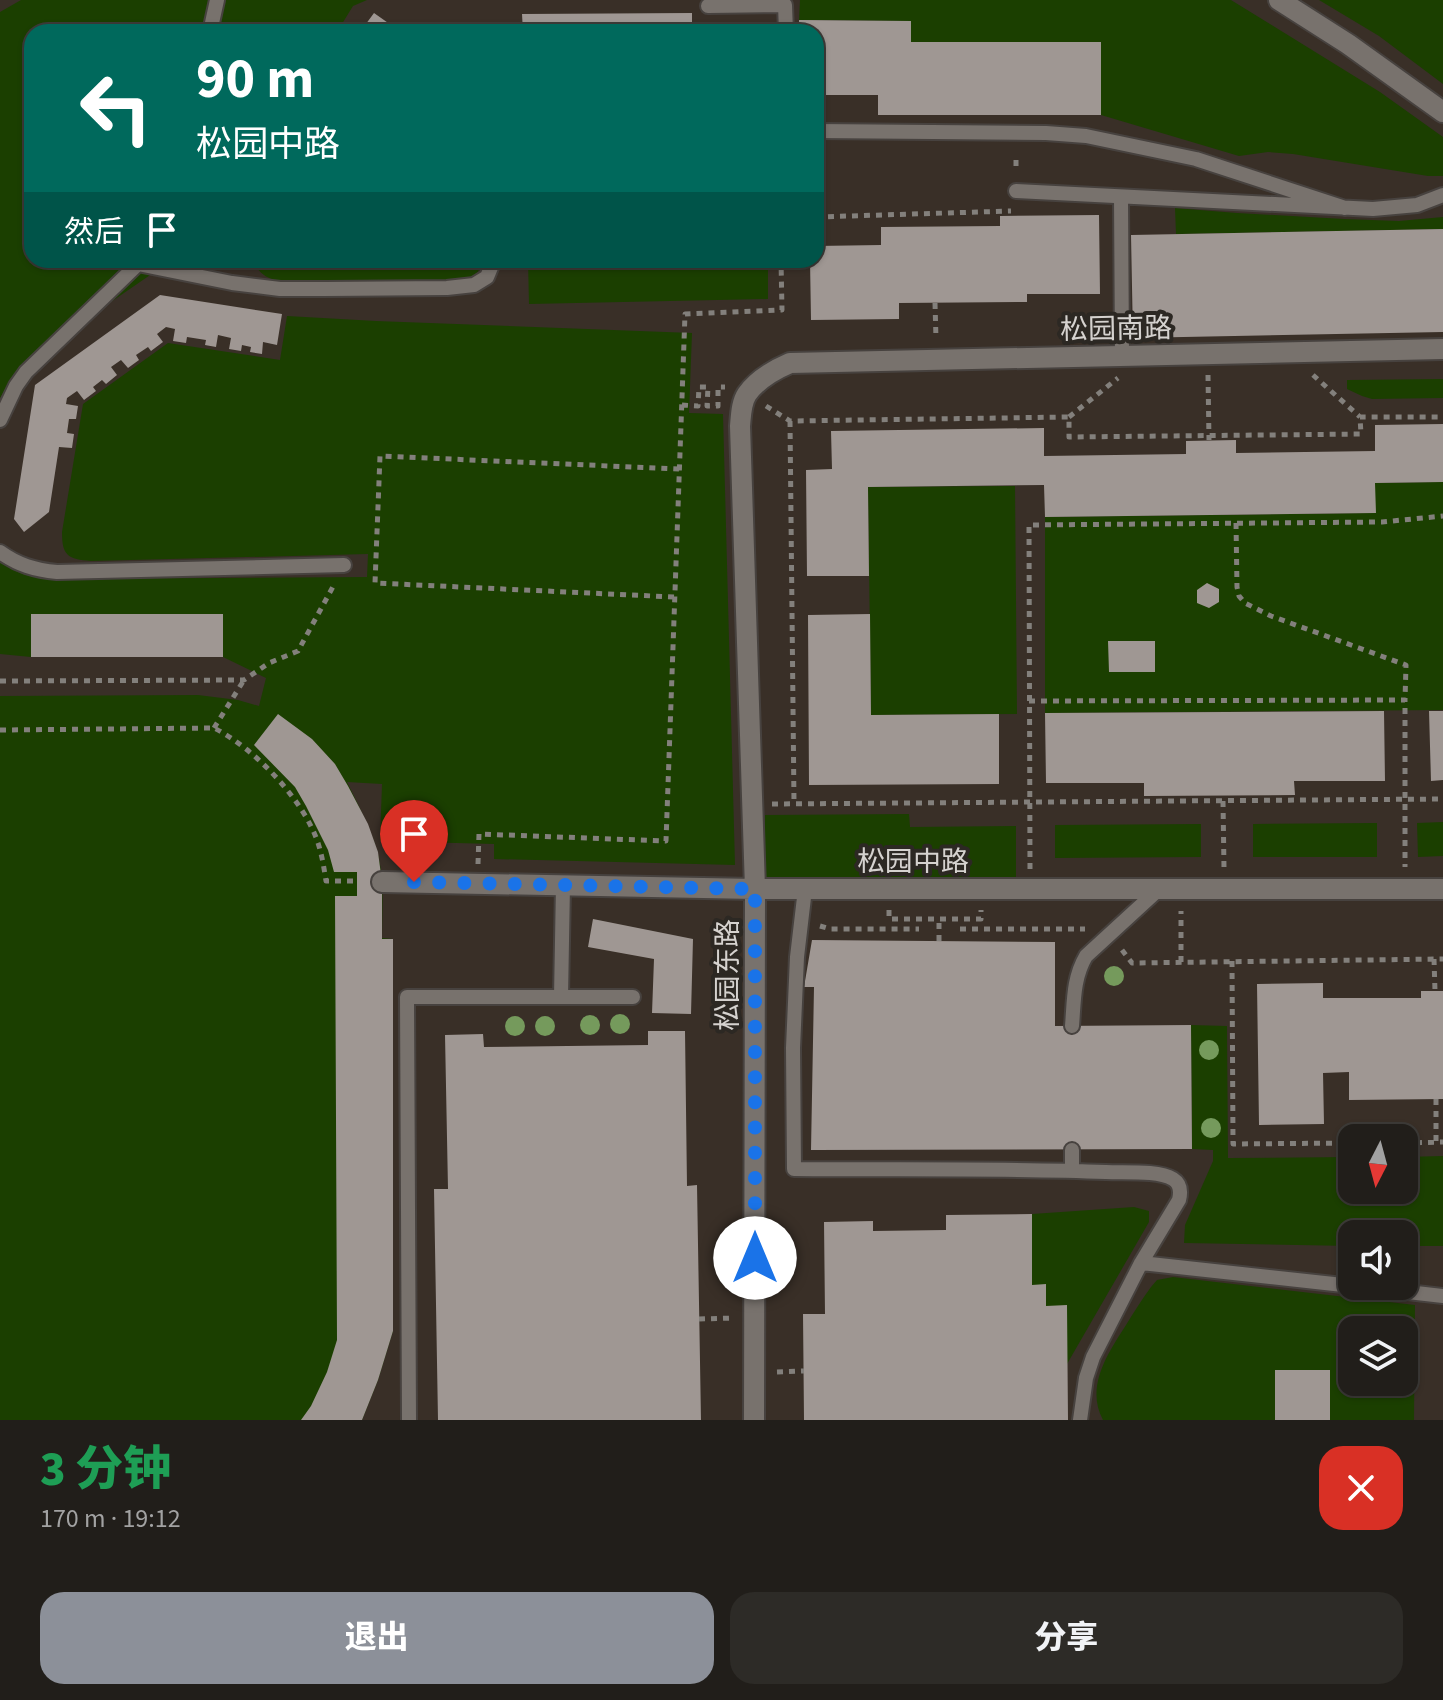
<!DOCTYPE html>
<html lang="zh">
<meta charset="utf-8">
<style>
body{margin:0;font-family:"Source Sans 3","Noto Sans SC",sans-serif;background:#2d2b27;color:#f1f3f6;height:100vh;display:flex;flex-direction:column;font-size:30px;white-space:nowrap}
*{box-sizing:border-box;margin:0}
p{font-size:26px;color:#a2a2a2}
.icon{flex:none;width:44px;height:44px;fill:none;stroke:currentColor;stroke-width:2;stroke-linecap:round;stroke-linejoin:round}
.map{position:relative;height:1420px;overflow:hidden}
.details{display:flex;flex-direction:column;background:#211e1a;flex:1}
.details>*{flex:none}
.banner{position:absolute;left:24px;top:24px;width:800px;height:244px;border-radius:24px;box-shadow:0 2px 6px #0004,0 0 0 2px #3e3c39;background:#00695c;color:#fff;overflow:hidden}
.needle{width:52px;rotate:186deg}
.tools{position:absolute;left:1338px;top:1124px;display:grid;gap:16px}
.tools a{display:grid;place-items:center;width:80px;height:80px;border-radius:16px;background:#211e1a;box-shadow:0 2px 6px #0004,0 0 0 2px #3e3c39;font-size:40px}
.pin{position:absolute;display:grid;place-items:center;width:68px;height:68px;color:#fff;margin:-82px -34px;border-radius:50% 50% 50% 0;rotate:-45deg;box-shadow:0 0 8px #0007}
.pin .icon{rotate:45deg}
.me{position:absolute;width:88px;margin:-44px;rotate:0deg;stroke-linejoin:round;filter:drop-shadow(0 0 6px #0008)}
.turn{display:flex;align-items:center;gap:28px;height:168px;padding:0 40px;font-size:36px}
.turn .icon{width:104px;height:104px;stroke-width:2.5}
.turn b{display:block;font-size:56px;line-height:68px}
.then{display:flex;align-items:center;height:76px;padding:0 40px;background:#0003;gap:16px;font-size:30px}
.round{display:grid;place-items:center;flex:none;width:84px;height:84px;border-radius:24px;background:#2d2b27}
.summary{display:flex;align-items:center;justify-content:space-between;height:136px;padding:0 40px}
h1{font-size:48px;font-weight:800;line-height:60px;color:#1e9e55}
.cta{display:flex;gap:16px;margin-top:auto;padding:16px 40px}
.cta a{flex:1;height:92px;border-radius:24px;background:#8c9099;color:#fff;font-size:32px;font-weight:800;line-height:92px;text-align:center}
.cta a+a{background:#2d2b27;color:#f1f3f6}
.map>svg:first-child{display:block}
.built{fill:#392f27;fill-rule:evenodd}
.green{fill:#1b3f00;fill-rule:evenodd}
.building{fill:#9f9793}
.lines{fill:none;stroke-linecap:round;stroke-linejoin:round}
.lane-casing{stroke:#47423f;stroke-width:18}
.street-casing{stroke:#47423f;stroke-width:24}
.path{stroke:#83807c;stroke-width:5;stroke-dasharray:6 6;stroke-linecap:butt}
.lane{stroke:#78726d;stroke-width:14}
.street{stroke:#78726d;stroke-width:20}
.tree{fill:#759a5c}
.route{stroke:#1a73e8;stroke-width:14;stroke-dasharray:0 25.2}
.labels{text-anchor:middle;stroke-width:8;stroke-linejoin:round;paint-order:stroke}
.street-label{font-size:28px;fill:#d5d2cf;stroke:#2c2823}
</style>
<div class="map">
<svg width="1443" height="1420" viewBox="0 0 1443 1420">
<rect width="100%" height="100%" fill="#2c2823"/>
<path class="built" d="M0,0H1443V1420H0ZM32,32H816V260H32ZM1352,1138H1404V1190H1352ZM1352,1234H1404V1286H1352ZM1352,1330H1404V1382H1352Z"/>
<path class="green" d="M21,0H367L353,6L337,32H32V260H172L25,361L13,376L0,398V12Z
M800,0H1231L1380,92L1443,137V176H1428L1293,154L1268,152L1239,156L1101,115V43L911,42L910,21L799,20Z
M1319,0H1443V84L1379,36Z
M1175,208L1237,213L1344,219L1399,221L1443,217V229L1176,234Z
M253,260H483C479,271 476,278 464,281L295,283C277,282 260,279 253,260Z
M528,260H768V299L529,304Z
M287,316L376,321L692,333L689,413L723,414L735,865L494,859V844L380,841L382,784L347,782C358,805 370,827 377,851C385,879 382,909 382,938L393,939V1331L378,1380L362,1420H0V696L198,695L238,700L259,706L266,678L223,657V614H31V657L0,654V562C16,573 29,577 49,579L367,577L368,554L91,561C68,559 62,556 62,532L83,404L168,343L280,360Z
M1443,379V398L1372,399L1362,396L1347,389V380Z
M1443,482V710L1045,713V517L1375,513V483Z
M1015,486L1017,714L871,715L868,487Z
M909,814L910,827L1016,826V878H765V815Z
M1443,822V856L1418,857L1417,823Z
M1377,823V857H1253V824Z
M1201,824V857L1055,858V825Z
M1191,1025L1227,1026L1228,1158L1352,1157V1190H1404V1157L1443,1156V1246H1404V1234H1352V1246L1184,1243L1185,1225L1213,1161V1150L1192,1149Z
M1134,1207L1149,1211V1222L1067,1364V1306H1046V1285H1032V1214Z
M1173,1277L1415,1305L1414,1420H1103C1085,1387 1108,1353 1126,1325C1134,1312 1142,1299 1151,1287L1157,1280ZM1352,1330H1404V1382H1352Z"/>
<path class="building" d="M374,13L401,32H360Z
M692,13V28L774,27V32H523L522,14Z
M799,20L911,21V42H1101V115H878V95H816V32H799Z
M1099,215L1100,294H1027V302L899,303V319L811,320L810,260H816V246L881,245V227L1000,226V216Z
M1443,229V332L1133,338L1131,235Z
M160,295L282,314L277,345L263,342L262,354L250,352L251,347L242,345L241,351L229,349L231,338L218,335L216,347L205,345L206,340L187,337L186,343L173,341L175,329L166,327L157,334L163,342L151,351L148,347L136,355L139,360L128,368L121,360L111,367L117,375L106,384L102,380L93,387L96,391L84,400L77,391L67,398L66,404L78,406L76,419H69L67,433L74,434L72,448L59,447L49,512L24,532L14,519L35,385Z
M1443,424V482L1375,483L1376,513L1045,517L1044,485L868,487L869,576H807L806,470L832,469L831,431L1044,428V456L1186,454V441L1236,440V453L1375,451V425Z
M1207,583L1219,589V602L1209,608L1197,603V590Z
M31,614H223V657H31Z
M870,614L871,715L999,714V784L809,785L808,615Z
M1108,641H1155V672H1109Z
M1384,711L1385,781H1294L1295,795L1144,796V783H1046L1045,713Z
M1429,711H1443V780L1431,781Z
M278,714L312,739L335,764L348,786L368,824L378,852L382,882V939H393V1331L378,1380L362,1420H301L311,1406L327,1372L337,1340L335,896H357V872H334L328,850L306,806L295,787L254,745Z
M593,919L693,939L691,1014L652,1013L654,959L588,947Z
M812,940L1055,942V1026L1191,1025L1192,1149L811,1150L814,987H804Z
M1323,983V998H1421V991H1443V1099L1349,1100V1072L1323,1073L1324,1124L1259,1125L1257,984Z
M648,1031H685L687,1186L697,1185L701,1420H438L434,1189H448L445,1035L483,1034L484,1047L648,1045Z
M1032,1214V1285L1046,1284V1306L1067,1305L1068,1420H804L803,1314H825L824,1222L873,1221V1231L946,1230V1215Z
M1275,1370H1330V1420H1275Z"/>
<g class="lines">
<g class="lane-casing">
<path id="lane" d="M708,6L785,5L786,32
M210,32L217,0
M816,131L1046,133L1086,136L1196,159L1345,208
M1016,191L1373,209L1417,205L1443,195
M1121,197L1122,356
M138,264L232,283L280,289H326L447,288L474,285L487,277L494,260
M0,420L16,386L26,372L138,264L139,260
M0,552C18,565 35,570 57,572L344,565
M805,889L797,957L793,1048L794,1169C898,1170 1002,1168 1106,1172C1124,1173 1158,1170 1173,1179C1181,1184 1181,1192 1179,1200L1141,1263L1093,1357L1086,1378L1080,1420
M561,997L563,885
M1072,1026C1074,1002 1073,978 1086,956L1159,889
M1072,1150V1171
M1141,1263L1352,1286
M1355,1286L1443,1296
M409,1420L407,997H633"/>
</g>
<g class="street-casing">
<path id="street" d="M1279,0L1348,44L1443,112
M382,882L755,889H1443
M754,1420L755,889L740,426C741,416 741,403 747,394C757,380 776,369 790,363L1443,349"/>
</g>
<path class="path" d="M1016,160V171
M816,217L1011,211
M935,303L936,339
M1208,375L1209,440
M1313,375L1360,417
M682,405L698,406L699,387H708L707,406H718V387H725
M766,406L790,421L1069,417V437L1361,434L1360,417H1443
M1069,417L1118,378
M790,421L794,803
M1236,523L1237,587L1239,596L1245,603L1271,616L1406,665L1405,700
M674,597L375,583L380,456L679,469
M0,681L244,680L269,663L298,651L335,583
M1029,701L1405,700V867
M214,728L244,680
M0,730L214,728C254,748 304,800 318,843C322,855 324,868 326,881H357
M1223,801L1224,868
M772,804L1443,799
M478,864L479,834L666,841L685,314L782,310L781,260
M1030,869L1029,525L1382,522L1443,516
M889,910V919H981V910
M820,926L830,929H919
M960,929H1085
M939,941V919
M1122,950L1132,963L1443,959
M1434,959L1435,991
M1232,961L1233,1144L1352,1143
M1181,962V911
M1436,1099V1142
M1404,1143L1443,1142
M699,1319L734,1318
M777,1372L804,1371"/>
<use href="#lane" class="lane"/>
<use href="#street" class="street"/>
</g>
<g class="tree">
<circle cx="1114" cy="976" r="10"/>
<circle cx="620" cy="1024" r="10"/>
<circle cx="590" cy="1025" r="10"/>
<circle cx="515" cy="1026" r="10"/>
<circle cx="545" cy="1026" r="10"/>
<circle cx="1209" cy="1050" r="10"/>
<circle cx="1211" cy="1128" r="10"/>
</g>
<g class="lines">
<path class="route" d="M414,882L755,889V1258"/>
</g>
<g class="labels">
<g class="street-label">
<text transform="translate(1116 328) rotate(-1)" y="10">松园南路</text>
<text x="913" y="871">松园中路</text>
<text transform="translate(727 975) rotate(-90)" y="10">松园东路</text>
</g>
</g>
</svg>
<div class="tools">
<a><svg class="needle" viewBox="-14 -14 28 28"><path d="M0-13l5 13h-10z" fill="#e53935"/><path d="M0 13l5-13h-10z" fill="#a2a2a2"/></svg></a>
<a><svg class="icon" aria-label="sound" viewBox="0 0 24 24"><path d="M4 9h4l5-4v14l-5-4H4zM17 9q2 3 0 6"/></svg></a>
<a><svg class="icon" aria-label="layers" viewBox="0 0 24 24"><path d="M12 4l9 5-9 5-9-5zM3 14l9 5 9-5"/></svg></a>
</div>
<div class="pin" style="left:414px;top:882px;background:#d93025"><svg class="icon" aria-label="arrive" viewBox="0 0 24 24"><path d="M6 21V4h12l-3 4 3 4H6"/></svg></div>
<svg class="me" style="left:755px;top:1258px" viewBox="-20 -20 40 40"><circle r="19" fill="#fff"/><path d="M0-13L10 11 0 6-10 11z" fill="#1a73e8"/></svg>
<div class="banner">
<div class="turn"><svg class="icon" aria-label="left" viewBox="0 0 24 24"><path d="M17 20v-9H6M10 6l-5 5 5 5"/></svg><div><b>90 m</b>松园中路</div></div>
<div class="then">然后<svg class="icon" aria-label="arrive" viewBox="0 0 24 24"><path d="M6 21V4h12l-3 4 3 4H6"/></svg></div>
</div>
</div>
<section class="details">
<div class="summary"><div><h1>3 分钟</h1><p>170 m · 19:12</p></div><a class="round" style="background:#d93025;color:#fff"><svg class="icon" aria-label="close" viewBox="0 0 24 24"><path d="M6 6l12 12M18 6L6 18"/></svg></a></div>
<div class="cta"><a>退出</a><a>分享</a></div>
</section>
